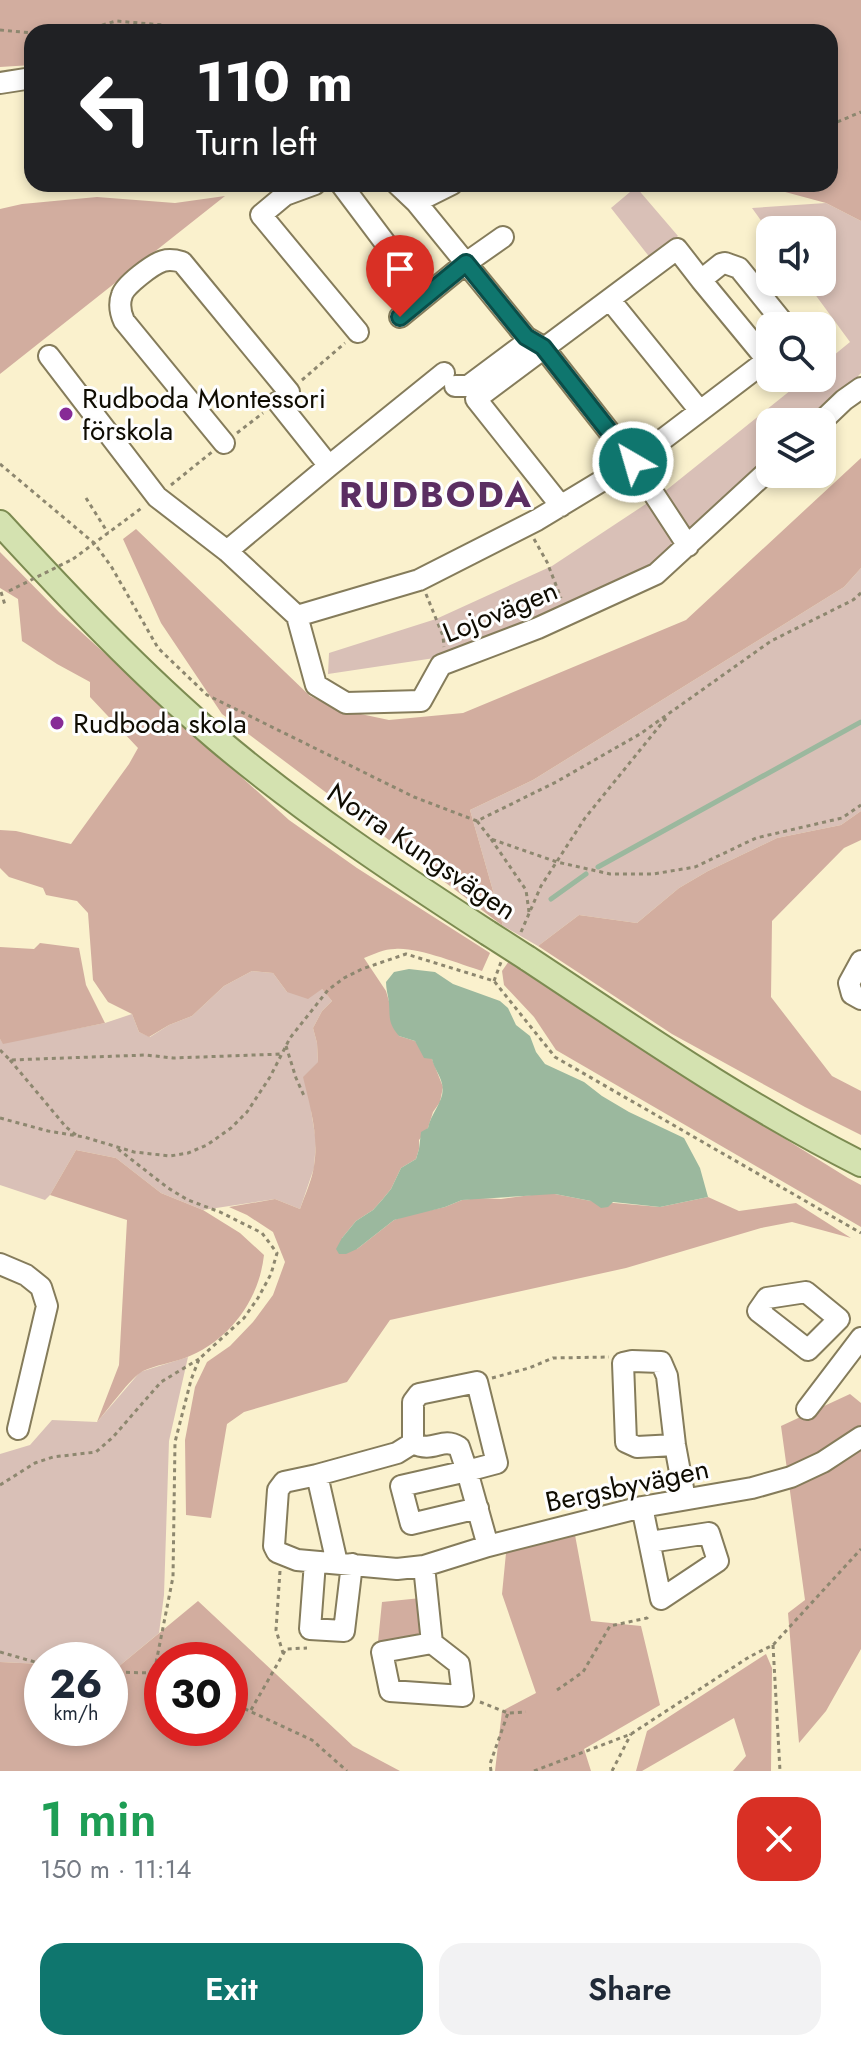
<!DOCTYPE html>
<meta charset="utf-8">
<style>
body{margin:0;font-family:Jost,sans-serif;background:#f2f2f3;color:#1f2937;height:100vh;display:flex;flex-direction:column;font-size:30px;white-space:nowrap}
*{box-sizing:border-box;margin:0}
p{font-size:26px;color:#747a83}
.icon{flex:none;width:44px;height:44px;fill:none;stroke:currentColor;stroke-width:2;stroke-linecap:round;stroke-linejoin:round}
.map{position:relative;height:1771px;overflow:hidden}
.panel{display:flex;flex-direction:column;background:#fff;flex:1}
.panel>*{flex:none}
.hud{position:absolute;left:24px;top:24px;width:814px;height:168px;border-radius:24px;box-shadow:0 4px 12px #0003;background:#202124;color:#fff;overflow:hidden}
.fabs{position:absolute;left:756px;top:216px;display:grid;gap:16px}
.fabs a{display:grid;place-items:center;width:80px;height:80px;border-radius:16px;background:#fff;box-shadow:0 4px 12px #0003;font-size:40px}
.speed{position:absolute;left:24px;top:1642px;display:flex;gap:16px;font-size:40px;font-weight:700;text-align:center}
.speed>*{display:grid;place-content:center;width:104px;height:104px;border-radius:50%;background:#fff;box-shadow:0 4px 12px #0003;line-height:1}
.speed small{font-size:20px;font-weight:400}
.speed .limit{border:12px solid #d22;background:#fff;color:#111}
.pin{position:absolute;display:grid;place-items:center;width:68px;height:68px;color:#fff;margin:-82px -34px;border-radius:50% 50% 50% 0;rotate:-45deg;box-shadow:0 0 8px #0007}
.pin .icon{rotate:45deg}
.me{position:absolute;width:88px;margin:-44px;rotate:322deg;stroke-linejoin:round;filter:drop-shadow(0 0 6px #0008)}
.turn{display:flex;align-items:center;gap:28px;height:168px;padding:0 40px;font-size:36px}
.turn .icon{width:104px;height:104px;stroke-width:2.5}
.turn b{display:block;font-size:56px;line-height:68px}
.round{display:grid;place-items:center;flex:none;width:84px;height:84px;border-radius:24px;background:#f2f2f3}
.head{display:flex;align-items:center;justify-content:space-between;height:136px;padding:0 40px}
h1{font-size:48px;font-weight:600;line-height:60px;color:#1e9e55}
.button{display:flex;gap:16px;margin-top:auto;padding:16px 40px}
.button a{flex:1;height:92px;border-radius:24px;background:#0f766e;color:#fff;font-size:32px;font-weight:600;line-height:92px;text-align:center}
.button a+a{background:#f2f2f3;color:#1f2937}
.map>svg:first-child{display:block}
.green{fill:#d9c0b7}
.forest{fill:#d2ad9f;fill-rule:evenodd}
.water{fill:#9bb89e}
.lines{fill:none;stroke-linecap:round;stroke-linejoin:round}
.stream{stroke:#9bb89e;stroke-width:5}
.minor-casing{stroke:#857c5b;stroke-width:24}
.major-casing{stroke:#7c8b51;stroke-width:28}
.path{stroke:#8d876f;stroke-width:3;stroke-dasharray:4 4;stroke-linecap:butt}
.minor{stroke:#fff;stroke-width:20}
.major{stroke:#d4e2b0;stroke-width:24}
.major-bridge-casing{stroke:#7c8b51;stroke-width:28;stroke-linecap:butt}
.path-bridge{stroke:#8d876f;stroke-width:3;stroke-dasharray:4 4;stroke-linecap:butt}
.major-bridge{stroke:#d4e2b0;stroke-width:24}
.route-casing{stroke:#0a4d48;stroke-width:20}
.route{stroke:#0f766e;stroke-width:14}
.poi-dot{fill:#872b96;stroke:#fefefe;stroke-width:3}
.labels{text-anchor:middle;stroke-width:6;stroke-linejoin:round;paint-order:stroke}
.poi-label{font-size:28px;fill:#0f0c02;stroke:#fefefe;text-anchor:start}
.street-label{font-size:28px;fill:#0f0c02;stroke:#fefefe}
.district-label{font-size:36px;font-weight:bold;letter-spacing:2px;fill:#5b2e62;stroke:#fefefe}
</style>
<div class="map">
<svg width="861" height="1771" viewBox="0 0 861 1771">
<rect width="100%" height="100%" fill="#faf1cd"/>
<path class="green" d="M636,187L678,236L651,259L611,208Z
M826,203L861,221V373L814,422H770V463L667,556L568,607L448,656L328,674L329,653L436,619L552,566L664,492L806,378H822V365L850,342L806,282H822V230H770V233L752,208Z
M861,568V811L841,825L777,838L708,871L679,888L637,923L579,915L538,946L503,926L470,810L533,780L844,587Z
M252,971L273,973L287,992L322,989L332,1001L322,1011L313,1028L317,1043L318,1062L311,1110L316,1141L314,1168L300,1209L275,1199L203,1210L161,1193L116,1158L76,1150L50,1195L45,1200L0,1185V1039L3,1043L105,1023L132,1014L139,1032L150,1037L169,1025L192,1016L224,986Z
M188,1357L169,1441L164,1595L159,1633L118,1667H110V1660H42V1664L0,1662V1454L30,1445L52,1420L97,1422L140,1372Z"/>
<path class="forest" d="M0,0H861V221L826,203L756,184H830V32H32V65L0,67Z
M225,196L0,374V209L22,204L97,197L175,203Z
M861,458V568L844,587L533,780L470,810L503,926L222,714L161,623L123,539L136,529L310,696L337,709L389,720L463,713L686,620Z
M0,552L59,612L289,820L357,868L490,953L482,971C459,964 418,947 395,949C384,949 374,954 364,958L386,991L399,1036L415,1041L432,1059L443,1087L440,1102L433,1112L428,1128L419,1140V1149L416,1159L401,1168L391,1189L382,1200L373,1210L356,1221L342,1238L357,1249L394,1220L408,1215L445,1207L462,1200L479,1198L501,1199L539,1194H555L591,1201L660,1207L708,1197L739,1211L796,1203L851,1238L792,1222L761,1228L626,1268L390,1320L347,1382L244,1412L227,1424L211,1518L186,1515L185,1440L195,1387L207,1362L230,1346L253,1322L273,1295L285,1262L273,1232L247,1215L229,1207L275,1199L300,1209C305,1195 312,1180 314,1166C319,1136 310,1106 303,1077L318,1062L317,1043L313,1028L322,1011L332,1001L322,989L308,999L287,992L273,973L252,971L224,986L192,1016L169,1025L149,1037L139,1032L132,1014L108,1002L93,980L88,913L77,901L46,895L43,888L9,877L0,868V830L16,831L71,844L129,764L138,748L90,697V682L57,664L22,641L18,599L0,588Z
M861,811V840L844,848L772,921L771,997L832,1076L861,1091V1135L805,1107L672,1034L538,946L579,915L637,923L679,888L708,871L777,838L841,825Z
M40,943L79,948L86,985L105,1023L3,1044L0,1039V947L34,949Z
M509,961L674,1070L848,1178L861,1185V1227L556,1050L534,1017L504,985L502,971Z
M76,1150L116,1158L161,1193L203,1210L240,1233L264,1255C259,1301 228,1342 185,1358C171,1363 156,1365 143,1371C131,1377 107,1411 97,1422L119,1365L127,1220L50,1195Z
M850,1394L861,1403V1649L826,1711L799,1743L788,1613L805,1600L781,1426Z
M575,1535L591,1621L641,1626L660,1705L584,1749L591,1771H495L502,1711L536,1693L502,1594L506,1553Z
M421,1598L426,1633L388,1643L378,1642L382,1602Z
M198,1601L353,1746L400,1771H0V1662L42,1664V1728H110V1667H118ZM162,1660H230V1728H162Z
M766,1654L772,1668L771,1771H733L746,1756L734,1718L642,1771H636L647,1731Z"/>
<path class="water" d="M409,969L435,972L453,984L500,1001L508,1008L516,1025L530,1036L536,1052L545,1064L584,1082L602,1096L629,1112L684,1138L700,1168L708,1197L660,1207L613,1202L608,1207L601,1208L591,1201L555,1194L462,1200L445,1207L394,1220L357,1249L346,1254H339L336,1249L342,1238L356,1221L373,1210L382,1200L391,1189L401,1168L416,1159L419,1149L421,1132L428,1128C431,1112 446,1100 442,1084C440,1075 434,1068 432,1059L424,1058L415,1041L399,1036C388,1023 390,1018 389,1003C388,995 386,989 386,982L394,972Z"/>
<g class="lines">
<path class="stream" d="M598,867L861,722
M551,899L586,874"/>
<g class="minor-casing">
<path id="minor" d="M0,83L32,78
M315,184L285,195L261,215L358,332
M341,184L425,296
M397,184L416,202L526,337L543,347L633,462L688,546
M416,202L452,184
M701,280L767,360
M610,300L700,411
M400,317L466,263L503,237
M49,356L157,497L227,551L297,616L316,685L346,703L421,701L441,665L538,628L656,574L770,469
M455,386H468L523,345L526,337
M278,402L329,466
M821,422L844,400L861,388
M224,443L124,321C120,312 119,303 122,295C125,285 153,264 163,261C170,259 175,260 182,262L289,392
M561,506L476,399L677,249L701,280L721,264L725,263L739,268L786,326
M227,551L329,466L444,373
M297,616L419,580L537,520L633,462L770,358
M861,961L849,983L852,994L861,999
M0,1264L26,1275L41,1287L47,1306L18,1429
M806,1292L839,1319L808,1350L758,1311L767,1298Z
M807,1409L861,1338
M675,1445L637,1447L626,1442L623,1363L632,1361L661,1362L667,1376L675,1445L685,1499
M317,1475L397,1453L413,1443
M642,1507L661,1599L718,1561L709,1533L650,1542
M478,1508L411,1524L401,1486L467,1471L459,1447C441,1436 434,1454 413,1443V1402L419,1394L477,1382L497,1463L467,1471L488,1546
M315,1562L310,1629L344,1631L352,1564
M337,1563L317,1475L284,1482L278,1490L274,1546L277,1552L297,1560L397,1569L424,1566L488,1546L642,1507L752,1488L791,1477L823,1462L861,1437
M424,1566L432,1643L382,1652L390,1691L463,1696L459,1664L432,1643"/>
</g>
<g class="major-casing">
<path id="major" d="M0,523C69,598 139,672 216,738C301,810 394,872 488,933
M527,958C636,1030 744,1105 861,1164"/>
</g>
<path class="path" d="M0,30L32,33
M79,32L116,21L163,25L190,32
M575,32L607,28L615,32
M830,125L861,112
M302,380L345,343
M237,433L263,413
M0,464L94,543L111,566L158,648L207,695L414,797L477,821L556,782L640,734L771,641L853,600L861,593
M171,485L212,452
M86,498L108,533
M534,539L547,562L561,598
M73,559L143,507
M1,592L5,605
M426,594L443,636L444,647
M477,821L491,839L557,862L610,874H653L695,867L756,838L842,818L861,805
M491,839L526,890L529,912
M521,932L541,886L585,818L666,718
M494,981L501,962
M286,1046L296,1078L305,1098
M0,1050L10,1060L146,1055L173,1058L282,1054
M10,1060L66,1127L76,1135
M0,1118L48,1131L84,1137L134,1152L170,1156L188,1153L207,1145L231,1128L247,1112L270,1077L290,1038L328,990L344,978L362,969L406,954L494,981L555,1057L861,1233
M118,1149L168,1188L188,1200L220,1212L262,1233L277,1253L271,1274L258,1298L244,1318L199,1359L191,1380L175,1442L173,1577L154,1673L162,1676
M492,1378L529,1368L553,1358L609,1357
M0,1485L35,1463L53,1457L96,1452L113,1437L161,1382L199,1359
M280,1571L276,1630L283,1653
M773,1645L780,1771
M0,1652L42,1664
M110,1672L154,1673
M557,1690L583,1672L610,1626L647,1618L650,1614
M230,1702L312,1740L347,1771
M480,1702L508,1713L526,1712
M251,1710L286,1649L307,1648
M491,1771L490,1764L508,1713
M534,1771L631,1734L749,1657L773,1645L861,1549
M612,1771L631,1734"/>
<use href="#minor" class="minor"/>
<use href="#major" class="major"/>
<g class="major-bridge-casing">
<path id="major-bridge" d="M488,933L527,958"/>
</g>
<path class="path-bridge" d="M9,591L73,559"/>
<use href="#major-bridge" class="major-bridge"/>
</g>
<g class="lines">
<g class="route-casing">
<path id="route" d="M400,317L466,263L526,337L543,347L633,462"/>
</g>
<use href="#route" class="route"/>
</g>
<g class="poi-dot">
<circle cx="66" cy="414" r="8"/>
<circle cx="57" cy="723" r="8"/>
</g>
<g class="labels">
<g class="poi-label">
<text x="82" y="408">Rudboda Montessori<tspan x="82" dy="32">förskola</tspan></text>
<text x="73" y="733">Rudboda skola</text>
</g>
<g class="street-label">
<text transform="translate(500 611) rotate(-22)" y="10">Lojovägen</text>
<text transform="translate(422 851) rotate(34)" y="10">Norra Kungsvägen</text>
<text transform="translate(627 1485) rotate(-12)" y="10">Bergsbyvägen</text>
</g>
<g class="district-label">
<text x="436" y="507">RUDBODA</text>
</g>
</g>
</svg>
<div class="fabs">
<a><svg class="icon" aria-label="sound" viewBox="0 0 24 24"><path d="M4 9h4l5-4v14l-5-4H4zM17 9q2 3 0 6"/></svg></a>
<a><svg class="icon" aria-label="search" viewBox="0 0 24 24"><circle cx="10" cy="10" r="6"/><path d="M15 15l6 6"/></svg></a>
<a><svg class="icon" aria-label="layers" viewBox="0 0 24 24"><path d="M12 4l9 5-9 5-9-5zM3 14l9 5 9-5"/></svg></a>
</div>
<div class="speed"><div>26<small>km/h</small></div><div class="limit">30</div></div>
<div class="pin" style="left:400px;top:317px;background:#d93025"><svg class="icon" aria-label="arrive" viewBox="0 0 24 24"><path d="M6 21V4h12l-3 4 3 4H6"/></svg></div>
<svg class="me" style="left:633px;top:462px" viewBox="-20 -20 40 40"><circle r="17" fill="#0f766e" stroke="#fff" stroke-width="3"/><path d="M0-11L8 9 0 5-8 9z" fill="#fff"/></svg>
<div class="hud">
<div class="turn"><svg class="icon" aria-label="left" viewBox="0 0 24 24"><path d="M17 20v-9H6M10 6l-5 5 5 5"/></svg><div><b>110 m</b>Turn left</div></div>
</div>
</div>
<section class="panel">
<div class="head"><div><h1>1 min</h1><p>150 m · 11:14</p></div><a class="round" style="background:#d93025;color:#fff"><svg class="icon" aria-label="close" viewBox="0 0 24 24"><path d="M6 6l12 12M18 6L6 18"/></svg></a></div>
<div class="button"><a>Exit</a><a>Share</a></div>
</section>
